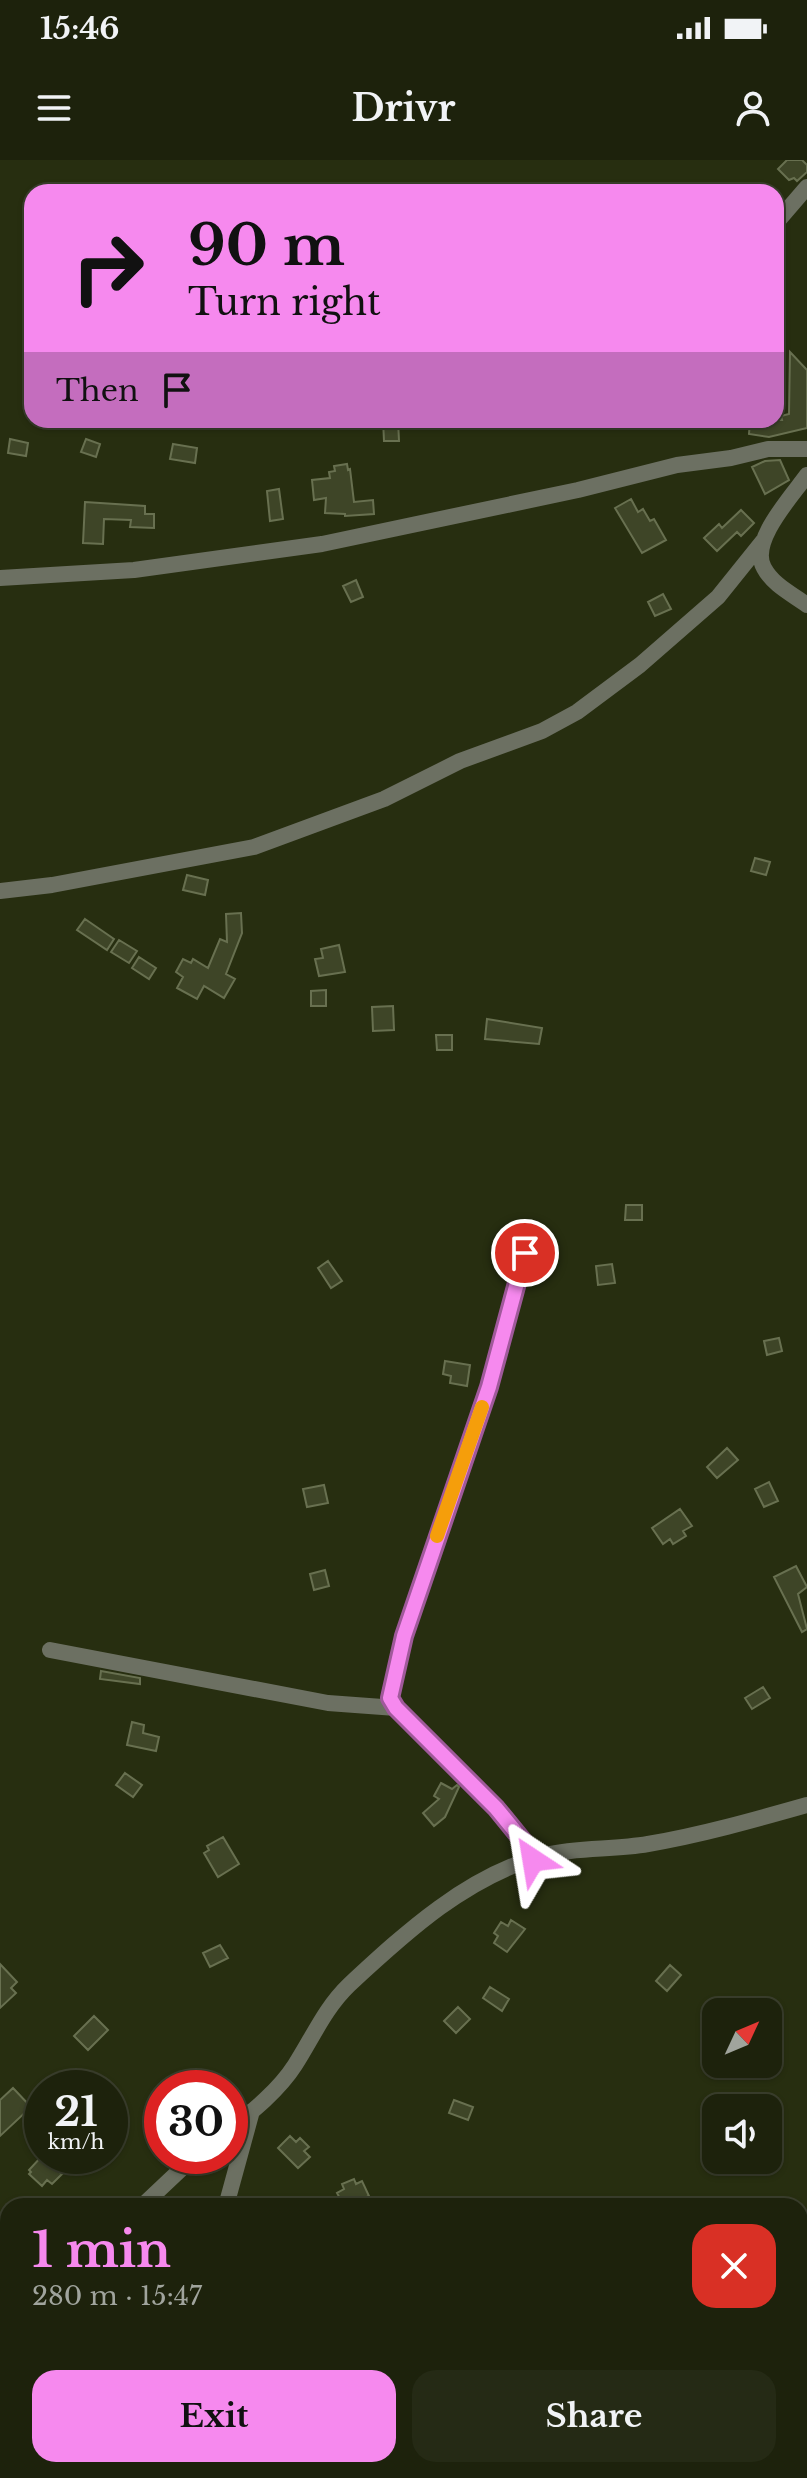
<!DOCTYPE html>
<meta charset="utf-8">
<style>
body{margin:0;font-family:"Libre Baskerville",serif;background:#252a15;color:#f1f3f6;height:100vh;display:flex;flex-direction:column;font-size:30px;white-space:nowrap}
*{box-sizing:border-box;margin:0}
p{font-size:26px;color:#a0a49d}
.icon{flex:none;width:44px;height:44px;fill:none;stroke:currentColor;stroke-width:2;stroke-linecap:round;stroke-linejoin:round}
.map{position:relative;flex:1;overflow:hidden}
.details{position:absolute;left:0px;top:2038px;width:808px;height:280px;display:flex;flex-direction:column;background:#1d220c;border-radius:24px 24px 0 0;box-shadow:0 2px 6px #0004,0 0 0 2px #3b3f2d}
.details>*{flex:none}
.guide{position:absolute;left:24px;top:24px;width:760px;height:244px;border-radius:24px;box-shadow:0 2px 6px #0004,0 0 0 2px #3b3f2d;background:#f689ee;color:#111;overflow:hidden}
.needle{width:52px;rotate:46deg}
.tools{position:absolute;left:702px;top:1838px;display:grid;gap:16px}
.tools a{display:grid;place-items:center;width:80px;height:80px;border-radius:16px;background:#1d220c;box-shadow:0 2px 6px #0004,0 0 0 2px #3b3f2d;font-size:40px}
.speed{position:absolute;left:24px;top:1910px;display:flex;gap:16px;font-size:40px;font-weight:700;text-align:center}
.speed>*{display:grid;place-content:center;width:104px;height:104px;border-radius:50%;background:#1d220c;box-shadow:0 2px 6px #0004,0 0 0 2px #3b3f2d;line-height:1}
.speed small{font-size:20px;font-weight:400}
.speed .limit{border:12px solid #d22;background:#fff;color:#111}
.pin{position:absolute;display:grid;place-items:center;width:68px;height:68px;color:#fff;margin:-34px;border:4px solid #fff;border-radius:50%;box-shadow:0 2px 8px #0007}
.me{position:absolute;width:88px;margin:-44px;rotate:327deg;stroke-linejoin:round;filter:drop-shadow(0 0 6px #0008)}
.turn{display:flex;align-items:center;gap:28px;height:168px;padding:0 32px;font-size:36px}
.turn .icon{width:104px;height:104px;stroke-width:2.5}
.turn b{display:block;font-size:56px;line-height:68px}
.then{display:flex;align-items:center;height:76px;padding:0 32px;background:#0003;gap:16px;font-size:30px}
.round{display:grid;place-items:center;flex:none;width:84px;height:84px;border-radius:24px;background:#252a15}
.overview{display:flex;align-items:center;justify-content:space-between;height:136px;padding:0 32px}
h1{font-size:48px;font-weight:700;line-height:60px;color:#f689ee}
.primary-button{display:flex;gap:16px;margin-top:auto;padding:16px 32px}
.primary-button a{flex:1;height:92px;border-radius:24px;background:#f689ee;color:#111;font-size:32px;font-weight:700;line-height:92px;text-align:center}
.primary-button a+a{background:#252a15;color:#f1f3f6}
.status{display:flex;justify-content:space-between;align-items:center;height:56px;padding:0 40px;background:#1d220c;direction:ltr}
.status svg{height:22px;fill:currentColor}
header{display:flex;justify-content:space-between;align-items:center;height:104px;padding:0 32px;background:#1d220c;font-size:36px;font-weight:700}
.map>svg:first-child{display:block}
.building{fill:#3e4527;stroke:#687050;stroke-width:2}
.lines{fill:none;stroke-linecap:round;stroke-linejoin:round}
.street{stroke:#6c7062;stroke-width:16}
.route-casing{stroke:#a0599b;stroke-width:20}
.route{stroke:#f689ee;stroke-width:14}
.slow{stroke:#f59e0b;stroke-width:14}
</style>
<div class="status"><b>15:46</b><svg viewBox="0 0 49 12"><path d="M0 12V9h3v3zM5 12V6h3v6zM10 12V3h3v9zM15 12V0h3v12zM26 1h20v11H26zM47 4h2v5h-2z"/></svg></div>
<header><svg class="icon" aria-label="menu" viewBox="0 0 24 24"><path d="M4 6h16M4 12h16M4 18h16"/></svg>Drivr<svg class="icon" aria-label="person" viewBox="0 0 24 24"><circle cx="12" cy="8" r="4"/><path d="M4 21q1-7 8-7t8 7"/></svg></header>
<div class="map">
<svg width="807" height="2318" viewBox="0 0 807 2318">
<rect width="100%" height="100%" fill="#272e10"/>
<path class="building" d="M787,0H802L807,5V12L797,21L794,18L789,20L778,9Z
M790,192L807,210V268L769,277L749,274L750,260H782L781,256L789,254Z
M383,260H398L399,281H384Z
M10,279L28,283L26,296L8,293Z
M86,279L100,284L96,297L81,292Z
M173,284L197,288L195,303L170,299Z
M780,300L789,320L765,334L752,307L765,301Z
M347,304L348,310L350,309L354,342L373,340L374,354L345,356V354L325,353L326,338L314,340L312,320L330,318L329,312L335,311L334,306Z
M279,329L283,359L270,361L267,331Z
M631,339L638,352L643,349L650,361L654,359L666,380L642,393L615,348Z
M85,342L145,346V354H154V368L130,367L131,360L104,359L103,384L83,383Z
M741,350L754,363L741,376L737,372L717,391L704,378L719,364L722,368Z
M356,420L363,437L351,442L343,426Z
M663,434L671,449L655,456L648,442Z
M755,698L770,702L766,715L751,711Z
M187,715L208,720L205,735L183,730Z
M241,753L242,773L226,814L235,819L224,838L204,826L197,839L177,828L183,817L176,812L183,799L191,803L193,799L208,808L220,779L227,782L226,754Z
M85,759L114,779L107,790L77,770Z
M119,780L137,791L129,803L111,792Z
M339,785L345,812L319,816L315,799L323,798L321,789Z
M139,797L156,808L149,819L132,808Z
M326,830V846H311V831Z
M393,846L394,870L373,871L372,847Z
M487,859L542,868L539,884L485,879Z
M436,875H452V890H437Z
M626,1045H642V1060H625Z
M328,1101L342,1121L331,1128L318,1108Z
M612,1104L615,1123L598,1125L596,1106Z
M779,1178L782,1191L767,1195L764,1181Z
M445,1201L470,1205L467,1226L450,1223L451,1216L443,1214Z
M727,1288L738,1300L717,1318L707,1307Z
M769,1322L778,1341L764,1347L755,1329Z
M324,1325L328,1343L307,1347L303,1329Z
M680,1349L692,1366L683,1371L686,1376L673,1384L670,1379L663,1384L652,1368Z
M796,1406L807,1427L798,1434L807,1469L802,1472L774,1417Z
M325,1410L329,1426L314,1430L310,1414Z
M101,1511L140,1518V1524L100,1519Z
M763,1527L770,1538L752,1549L745,1538Z
M132,1562L144,1565L143,1573L159,1577L156,1591L127,1585Z
M125,1613L142,1625L133,1637L116,1625Z
M441,1623L452,1629L457,1625L459,1627L445,1657L434,1666L423,1653L439,1639L434,1636Z
M223,1677L239,1704L218,1717L204,1693L209,1690L207,1686Z
M511,1760L525,1769L507,1792L494,1783L498,1776L494,1773L501,1762L508,1766Z
M220,1785L228,1798L210,1807L203,1793Z
M0,1804L17,1822L11,1828L16,1833L0,1848Z
M670,1805L681,1815L667,1831L656,1821Z
M490,1827L509,1839L502,1851L483,1838Z
M458,1847L470,1859L456,1873L444,1861Z
M94,1856L108,1870L88,1890L74,1876Z
M13,1928L31,1947L0,1976V1940Z
M454,1940L473,1947L468,1960L449,1953Z
M290,1976L296,1982L300,1978L309,1987L304,1991L310,1997L298,2008L278,1988Z
M42,1996H53L63,2005L58,2011L62,2014L52,2024L47,2020L42,2026L29,2014L31,2012L29,2010Z
M354,2019L356,2024L362,2021L369,2036L344,2046L337,2033L344,2029L342,2024Z"/>
<g class="lines">
<path class="street" d="M776,63L807,27
M807,315C792,336 749,382 764,408C773,425 792,434 807,445
M0,418L134,410L322,384L578,330L677,305L731,298L768,289H807
M0,731L52,725L254,687L384,639L460,601L542,571L577,552L640,505L718,437L763,381
M525,1093L489,1227L404,1476L390,1538L396,1548L496,1648L532,1692L533,1700
M50,1490L328,1543L396,1548
M230,1969C253,1951 279,1930 295,1905C313,1877 325,1848 349,1825C406,1772 468,1715 545,1695C578,1687 614,1690 648,1684C701,1675 754,1660 807,1645
M142,2046L195,1996
M226,2046L252,1951
M0,2067L8,2075
M800,2299L807,2286
M179,2318L180,2310
M789,2318L793,2310"/>
</g>
<g class="lines">
<g class="route-casing">
<path id="route" d="M525,1093L489,1227L404,1476L390,1538L396,1548L496,1648L532,1692L533,1700"/>
</g>
<use href="#route" class="route"/>
<path class="slow" d="M437,1376L482,1247"/>
</g>
</svg>
<div class="tools">
<a><svg class="needle" viewBox="-14 -14 28 28"><path d="M0-13l5 13h-10z" fill="#e53935"/><path d="M0 13l5-13h-10z" fill="#a0a49d"/></svg></a>
<a><svg class="icon" aria-label="sound" viewBox="0 0 24 24"><path d="M4 9h4l5-4v14l-5-4H4zM17 9q2 3 0 6"/></svg></a>
</div>
<div class="speed"><div>21<small>km/h</small></div><div class="limit">30</div></div>
<div class="pin" style="left:525px;top:1093px;background:#d93025"><svg class="icon" aria-label="arrive" viewBox="0 0 24 24"><path d="M6 21V4h12l-3 4 3 4H6"/></svg></div>
<svg class="me" style="left:533px;top:1700px" viewBox="-20 -20 40 40"><path d="M0-17L14 15 0 8-14 15z" fill="#f689ee" stroke="#fff" stroke-width="4"/></svg>
<div class="guide">
<div class="turn"><svg class="icon" aria-label="right" viewBox="0 0 24 24"><path d="M7 20v-9h11M14 6l5 5-5 5"/></svg><div><b>90 m</b>Turn right</div></div>
<div class="then">Then<svg class="icon" aria-label="arrive" viewBox="0 0 24 24"><path d="M6 21V4h12l-3 4 3 4H6"/></svg></div>
</div>
<section class="details">
<div class="overview"><div><h1>1 min</h1><p>280 m · 15:47</p></div><a class="round" style="background:#d93025;color:#fff"><svg class="icon" aria-label="close" viewBox="0 0 24 24"><path d="M6 6l12 12M18 6L6 18"/></svg></a></div>
<div class="primary-button"><a>Exit</a><a>Share</a></div>
</section>
</div>
